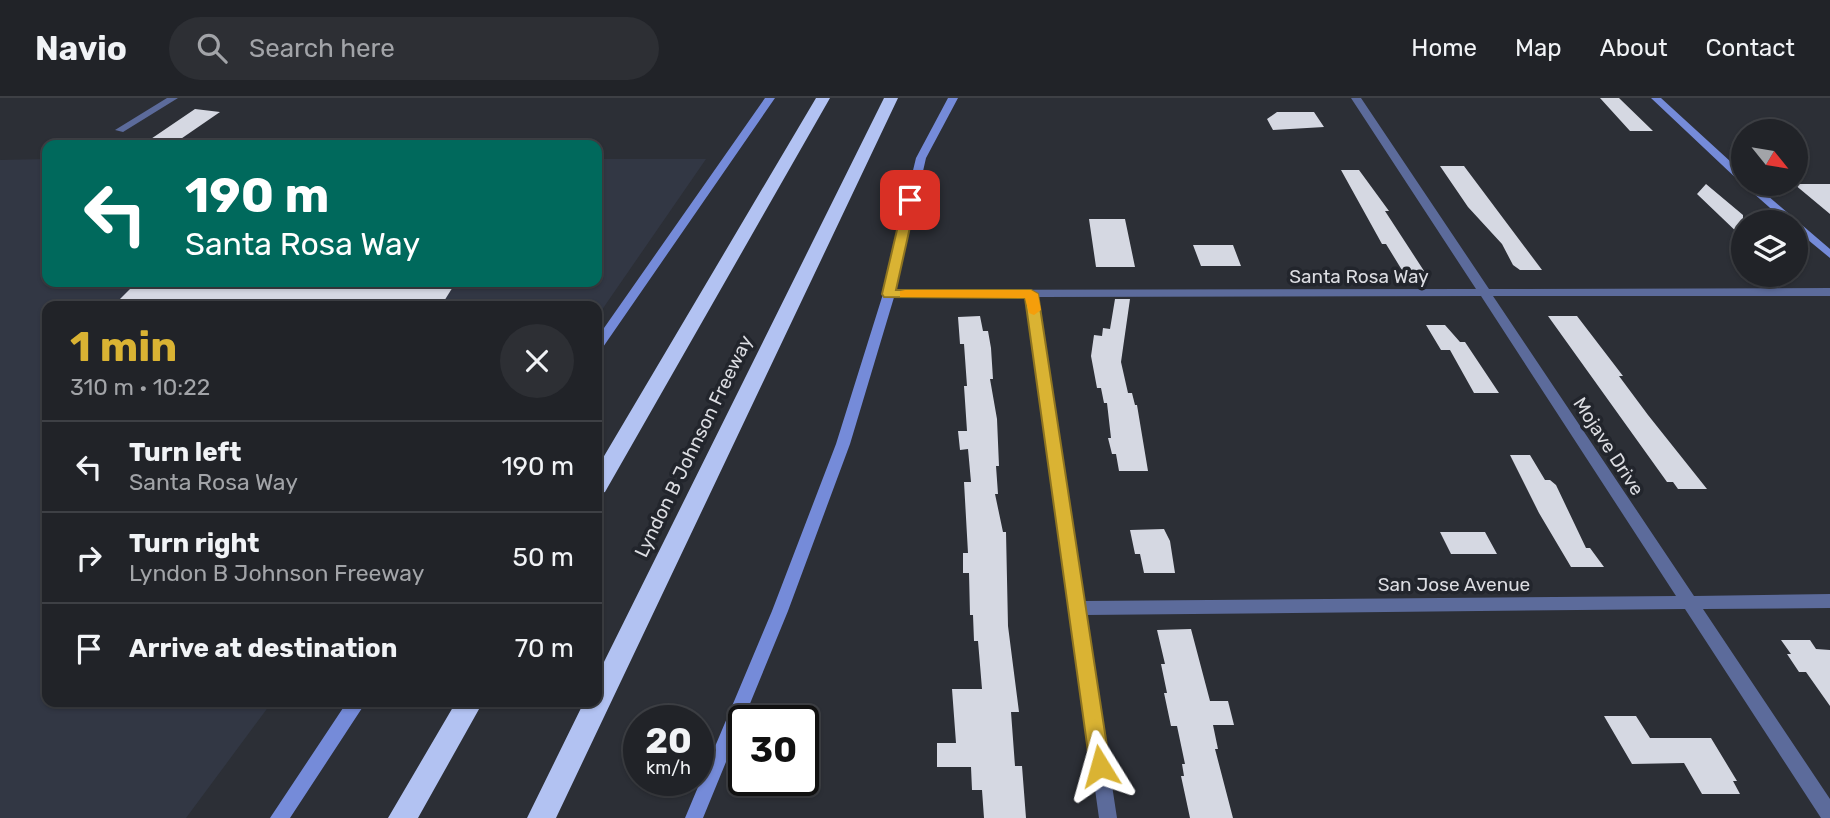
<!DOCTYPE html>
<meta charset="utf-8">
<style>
body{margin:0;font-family:Rubik,sans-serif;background:#2d2f34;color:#f1f3f6;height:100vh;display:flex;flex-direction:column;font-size:26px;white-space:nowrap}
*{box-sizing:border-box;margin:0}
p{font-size:23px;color:#a2a4a8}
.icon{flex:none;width:38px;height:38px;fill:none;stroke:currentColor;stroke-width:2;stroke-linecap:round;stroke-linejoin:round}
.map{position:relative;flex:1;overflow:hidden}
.panel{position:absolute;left:42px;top:203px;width:560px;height:406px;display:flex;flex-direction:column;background:#212328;border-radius:14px;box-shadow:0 2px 5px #0004,0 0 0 2px #3e4045}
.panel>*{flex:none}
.guide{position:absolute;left:42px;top:42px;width:560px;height:147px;border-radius:14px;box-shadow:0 2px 5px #0004,0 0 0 2px #3e4045;background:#00695c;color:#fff;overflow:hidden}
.needle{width:46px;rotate:120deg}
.fabs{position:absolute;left:1731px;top:21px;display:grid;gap:14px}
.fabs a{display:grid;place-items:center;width:77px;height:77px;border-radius:50%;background:#212328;box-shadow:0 2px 5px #0004,0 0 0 2px #3e4045;font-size:35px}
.speed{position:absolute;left:623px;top:607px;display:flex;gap:14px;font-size:35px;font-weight:700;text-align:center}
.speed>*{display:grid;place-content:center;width:91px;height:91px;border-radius:50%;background:#212328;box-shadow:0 2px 5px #0004,0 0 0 2px #3e4045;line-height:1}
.speed small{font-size:18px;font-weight:400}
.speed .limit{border:4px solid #111;border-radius:10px;background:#fff;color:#111}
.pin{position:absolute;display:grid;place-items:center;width:60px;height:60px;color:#fff;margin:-30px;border-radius:14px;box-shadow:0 4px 10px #0006}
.me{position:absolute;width:77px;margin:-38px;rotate:352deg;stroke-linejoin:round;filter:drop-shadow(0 0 5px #0008)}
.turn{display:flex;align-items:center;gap:24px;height:147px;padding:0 28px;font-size:32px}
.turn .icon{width:91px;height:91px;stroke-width:2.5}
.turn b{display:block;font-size:49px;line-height:60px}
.round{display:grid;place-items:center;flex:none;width:74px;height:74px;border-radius:37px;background:#2d2f34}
.overview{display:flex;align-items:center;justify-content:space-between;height:119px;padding:0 28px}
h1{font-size:42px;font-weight:700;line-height:52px;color:#dab333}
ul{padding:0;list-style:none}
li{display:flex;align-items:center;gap:21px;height:91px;padding:0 28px;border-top:2px solid #3e4045}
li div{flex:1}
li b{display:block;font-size:26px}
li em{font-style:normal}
header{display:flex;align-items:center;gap:42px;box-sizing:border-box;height:98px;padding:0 35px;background:#212328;border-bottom:2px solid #3e4045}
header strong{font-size:33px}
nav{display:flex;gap:38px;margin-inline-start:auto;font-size:24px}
.search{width:490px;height:63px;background:#2d2f34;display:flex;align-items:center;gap:18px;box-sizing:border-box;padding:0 24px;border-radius:38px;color:#a2a4a8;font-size:26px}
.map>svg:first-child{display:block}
.built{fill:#323744}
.building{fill:#d5d8e2}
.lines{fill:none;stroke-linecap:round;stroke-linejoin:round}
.street{fill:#5c6b9b;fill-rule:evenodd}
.secondary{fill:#758bd9;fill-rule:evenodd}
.highway{fill:#b2c2f2;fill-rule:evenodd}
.route{fill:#dab333;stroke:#8e7421;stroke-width:2}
.slow{fill:#f59e0b}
.labels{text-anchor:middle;stroke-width:7;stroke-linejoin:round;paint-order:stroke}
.street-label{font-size:19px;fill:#dcdde2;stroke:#22252c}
</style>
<header>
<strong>Navio</strong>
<div class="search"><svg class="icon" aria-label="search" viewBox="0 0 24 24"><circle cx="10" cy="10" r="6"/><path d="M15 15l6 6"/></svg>Search here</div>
<nav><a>Home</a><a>Map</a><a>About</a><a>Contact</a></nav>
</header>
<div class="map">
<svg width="1830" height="720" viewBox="0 0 1830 720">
<rect width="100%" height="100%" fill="#2c2f36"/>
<path class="built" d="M47,61V184H597V61H706L597,219V208H47V604H272L186,720H0V62Z"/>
<path class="building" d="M1600,0H1619L1653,33H1630Z
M195,11L220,14L172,47H142Z
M1277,14H1314L1324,29L1273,32L1267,21Z
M1440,68H1464L1542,172H1520L1513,167L1502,146L1468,109Z
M1341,72H1359L1389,113H1385L1426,176L1405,177L1386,146H1382Z
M1706,86L1743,117V140L1697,96Z
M1794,86H1830V116Z
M1089,121H1125L1135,169H1096Z
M1193,147H1233L1241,168H1201Z
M137,184H456L441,208L115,206Z
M1115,201H1130L1121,264L1128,295H1132L1135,307H1137L1148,373H1119L1116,356H1112L1108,340H1111L1107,305H1104L1101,290H1097L1091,258L1094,237L1102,238L1103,230L1110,231Z
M980,218L983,233H988L991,250L993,281H990L997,321L999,368H996L998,396H995L1003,434H1006L1008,528L1019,614H1011L1015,668H1022L1026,720H984L982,692H972L971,669H937V645H956L952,591H982L978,543H974L973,517H970L969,475H963V455H968L964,384H971L968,351L960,352L958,333H967L964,288H967L964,246H960L958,219Z
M1548,218H1577L1623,278H1619L1648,317L1707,391H1678L1673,384H1667Z
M1426,227H1445L1460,244H1465L1499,295H1474L1450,252H1441Z
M1510,357H1530L1545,382H1550L1556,387L1586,450H1590L1604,469H1571L1539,415Z
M1164,431L1170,443L1175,475H1144L1140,456H1135L1130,432Z
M1440,434H1485L1497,456H1451Z
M1191,531L1210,603H1228L1234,627H1213L1218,651H1215L1233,720H1190L1181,678H1184L1182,666H1185L1177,628H1171L1164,595H1167L1161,566H1165L1157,532Z
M1781,542H1810L1816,551L1830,552V608L1806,574H1799L1787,556H1791Z
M1604,618H1636L1650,640H1711L1737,683H1733L1740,696H1702L1684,665L1632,666Z"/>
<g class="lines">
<path class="street" d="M167,0H178L123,34L115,32Z
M1351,0H1361L1489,191L1830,190V198H1493L1694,498L1830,496V510L1703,511L1830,701V720H1821L1685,511L1086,517L1117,720H1099L1026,199L889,200L883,196L889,192L1476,191ZM1481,198L1676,498L1084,503L1037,199Z"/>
<path class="secondary" d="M765,0H775L601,252L597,253V240Z
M948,0H958L926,60L895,196L850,346L788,513L703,720H685L772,513L836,346L883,196L916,60Z
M1651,0H1661L1743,75V84L1739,83Z
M1743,86H1754L1830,151V160L1796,132V124H1786Z
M347,604H366L290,720H270Z"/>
<path class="highway" d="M816,0H830L605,394L597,396V370Z
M884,0H898L556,720H527L584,604H597V578Z
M456,604H483L418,720H388Z"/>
</g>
<path class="route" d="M910,99L916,102L896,192H1031L1038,196L1110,668L1107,674L1100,677L1093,674L1090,668L1025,200L884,199L882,196L904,102Z"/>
<path class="slow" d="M905,192H1031L1038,196L1041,212L1034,217L1029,215L1025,200L900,199V193Z"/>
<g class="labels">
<g class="street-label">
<text x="1359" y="185">Santa Rosa Way</text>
<text transform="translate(693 348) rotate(-64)" y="7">Lyndon B Johnson Freeway</text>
<text transform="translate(1609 348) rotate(57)" y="7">Mojave Drive</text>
<text x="1454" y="493">San Jose Avenue</text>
</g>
</g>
</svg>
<div class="fabs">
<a><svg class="needle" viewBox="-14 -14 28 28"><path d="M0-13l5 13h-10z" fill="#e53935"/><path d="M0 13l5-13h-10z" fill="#a2a4a8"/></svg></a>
<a><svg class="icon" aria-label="layers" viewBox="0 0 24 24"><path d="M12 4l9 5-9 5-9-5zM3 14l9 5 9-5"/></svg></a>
</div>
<div class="speed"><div>20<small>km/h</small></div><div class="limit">30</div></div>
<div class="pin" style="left:910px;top:102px;background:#d93025"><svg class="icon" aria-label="arrive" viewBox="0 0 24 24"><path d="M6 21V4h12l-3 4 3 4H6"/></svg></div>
<svg class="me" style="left:1100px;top:668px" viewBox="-20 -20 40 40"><path d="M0-17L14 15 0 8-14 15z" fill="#dab333" stroke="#fff" stroke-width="4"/></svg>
<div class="guide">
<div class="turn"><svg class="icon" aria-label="left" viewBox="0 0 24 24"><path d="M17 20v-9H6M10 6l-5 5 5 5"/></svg><div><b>190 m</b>Santa Rosa Way</div></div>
</div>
<section class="panel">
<div class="overview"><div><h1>1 min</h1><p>310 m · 10:22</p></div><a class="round"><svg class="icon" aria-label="close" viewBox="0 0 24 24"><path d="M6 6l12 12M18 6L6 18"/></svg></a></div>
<ul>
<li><svg class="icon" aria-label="left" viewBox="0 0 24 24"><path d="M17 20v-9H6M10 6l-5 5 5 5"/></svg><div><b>Turn left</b><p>Santa Rosa Way</p></div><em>190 m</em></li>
<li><svg class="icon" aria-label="right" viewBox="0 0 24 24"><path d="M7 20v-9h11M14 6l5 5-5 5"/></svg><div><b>Turn right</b><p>Lyndon B Johnson Freeway</p></div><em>50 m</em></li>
<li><svg class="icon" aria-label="arrive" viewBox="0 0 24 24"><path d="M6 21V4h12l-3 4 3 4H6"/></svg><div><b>Arrive at destination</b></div><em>70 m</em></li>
</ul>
</section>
</div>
